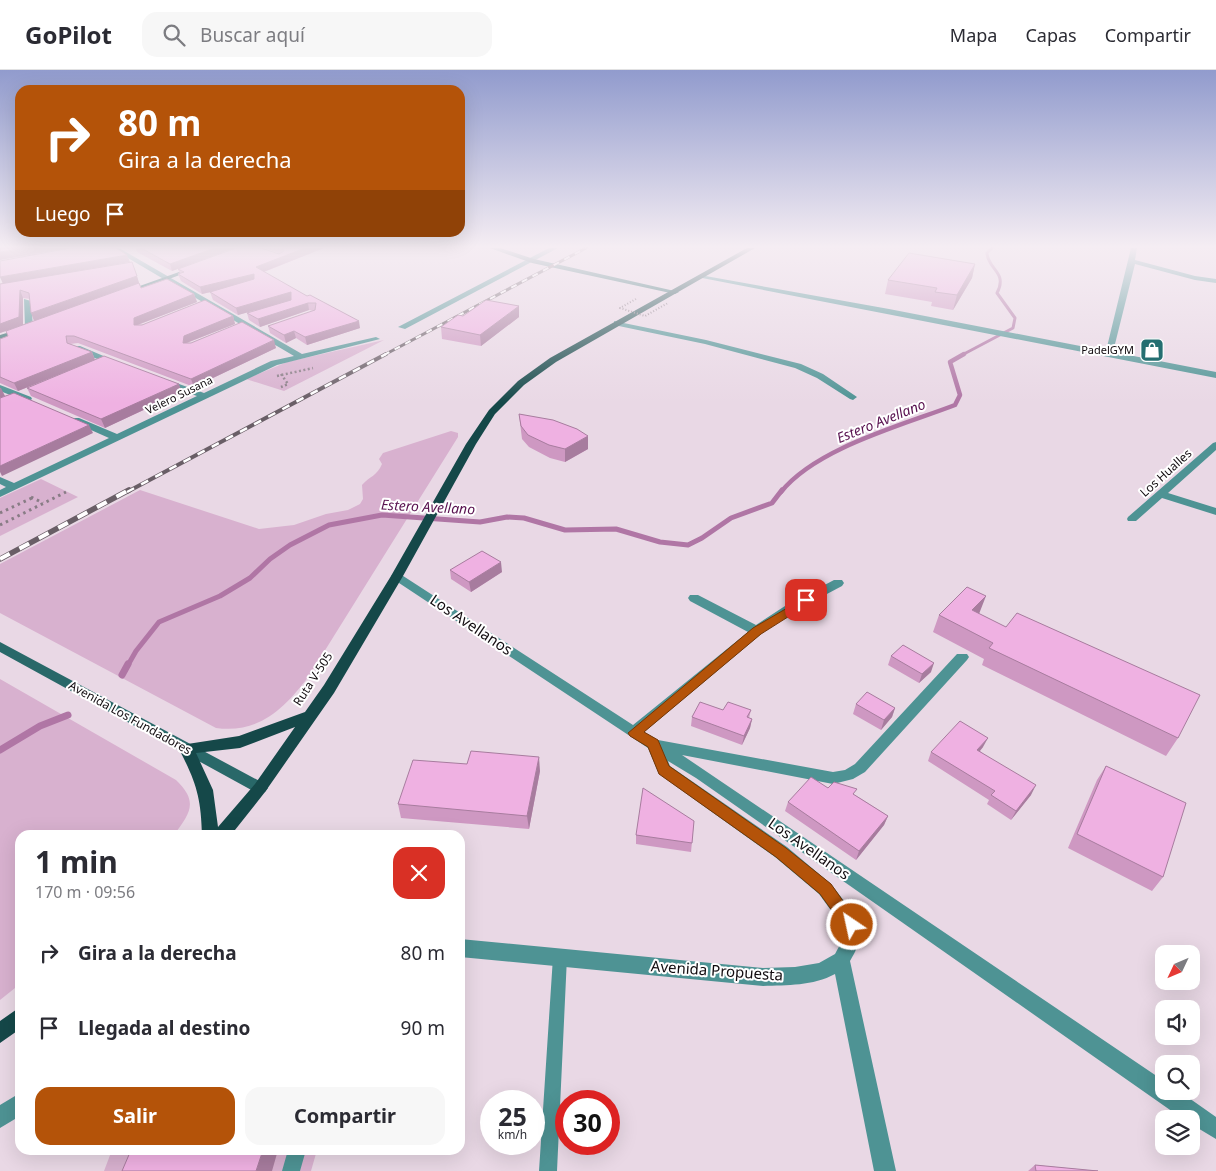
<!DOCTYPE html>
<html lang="es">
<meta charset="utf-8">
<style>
body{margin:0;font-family:"Noto Sans",sans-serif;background:#f7f7f7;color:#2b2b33;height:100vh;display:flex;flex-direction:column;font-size:19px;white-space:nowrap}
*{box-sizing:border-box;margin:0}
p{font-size:16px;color:#7c7c81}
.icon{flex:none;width:28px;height:28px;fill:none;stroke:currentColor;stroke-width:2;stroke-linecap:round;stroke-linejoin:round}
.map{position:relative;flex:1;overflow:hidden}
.side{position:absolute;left:15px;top:760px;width:450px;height:325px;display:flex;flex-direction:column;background:#fff;border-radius:15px;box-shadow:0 5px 20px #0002}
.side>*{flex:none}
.banner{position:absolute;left:15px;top:15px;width:450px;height:152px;border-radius:15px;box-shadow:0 5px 20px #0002;background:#b45309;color:#fff;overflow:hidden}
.needle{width:32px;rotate:226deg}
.fabs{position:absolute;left:1155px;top:875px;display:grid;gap:10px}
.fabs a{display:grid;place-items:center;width:45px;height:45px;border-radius:10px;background:#fff;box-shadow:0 5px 20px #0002;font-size:25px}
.speed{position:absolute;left:480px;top:1020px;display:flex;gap:10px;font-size:25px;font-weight:700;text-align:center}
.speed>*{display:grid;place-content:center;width:65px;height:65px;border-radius:50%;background:#fff;box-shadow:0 5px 20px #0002;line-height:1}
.speed small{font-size:12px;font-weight:400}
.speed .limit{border:8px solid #d22;background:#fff;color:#111}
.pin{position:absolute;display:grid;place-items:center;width:42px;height:42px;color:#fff;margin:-21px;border-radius:10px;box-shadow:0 2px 8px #0006}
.me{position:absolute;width:55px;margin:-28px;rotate:326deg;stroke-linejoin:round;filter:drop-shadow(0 0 4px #0008)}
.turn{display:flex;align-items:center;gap:18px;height:105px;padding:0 20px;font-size:22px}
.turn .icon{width:65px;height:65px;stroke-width:2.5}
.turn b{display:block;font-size:35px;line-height:42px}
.then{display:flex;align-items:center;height:48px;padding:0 20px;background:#0003;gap:10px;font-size:19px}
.round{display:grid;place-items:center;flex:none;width:52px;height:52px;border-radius:15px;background:#f7f7f7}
.head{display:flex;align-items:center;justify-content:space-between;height:85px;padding:0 20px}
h1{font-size:30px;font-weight:700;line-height:38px}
.action{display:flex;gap:10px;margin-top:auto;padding:10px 20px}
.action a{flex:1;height:58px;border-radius:15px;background:#b45309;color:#fff;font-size:20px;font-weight:700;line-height:58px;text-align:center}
.action a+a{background:#f7f7f7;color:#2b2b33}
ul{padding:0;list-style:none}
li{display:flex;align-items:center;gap:15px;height:75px;padding:0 20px}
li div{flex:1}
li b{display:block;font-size:19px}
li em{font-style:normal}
header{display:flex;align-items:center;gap:30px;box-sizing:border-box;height:70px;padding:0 25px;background:#fff;border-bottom:1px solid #e1e1e2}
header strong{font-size:24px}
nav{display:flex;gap:28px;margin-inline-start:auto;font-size:18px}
.search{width:350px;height:45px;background:#f7f7f7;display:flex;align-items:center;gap:12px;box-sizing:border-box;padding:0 18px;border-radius:15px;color:#7c7c81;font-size:19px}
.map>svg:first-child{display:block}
.green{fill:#d8b1cf}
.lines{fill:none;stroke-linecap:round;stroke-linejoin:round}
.stream-far3{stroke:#b076a5;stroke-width:3}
.stream-far2{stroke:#b076a5;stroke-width:4.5}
.stream-far1{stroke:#b076a5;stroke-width:5}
.stream{stroke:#b076a5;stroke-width:7}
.path-far1{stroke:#887c85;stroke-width:2.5;stroke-dasharray:2 2.5;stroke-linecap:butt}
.path{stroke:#887c85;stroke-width:3;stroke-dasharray:2.5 4;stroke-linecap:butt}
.lane{fill:#4e9394;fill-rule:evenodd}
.street{fill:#4e9394;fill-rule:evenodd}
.secondary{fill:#296869;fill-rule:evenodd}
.primary{fill:#154849;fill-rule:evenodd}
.rail-far2-casing{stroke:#695e66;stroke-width:3}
.rail-far1-casing{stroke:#695e66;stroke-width:4}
.rail-casing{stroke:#695e66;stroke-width:5.5}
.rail-far2{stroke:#fff;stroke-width:2;stroke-dasharray:6;stroke-linecap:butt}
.rail-far1{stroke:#fff;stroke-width:2.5;stroke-dasharray:8;stroke-linecap:butt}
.rail{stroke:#fff;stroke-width:4;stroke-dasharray:11;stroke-linecap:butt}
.path-bridge{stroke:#887c85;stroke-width:2;stroke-dasharray:1 2;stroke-linecap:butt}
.wall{fill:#ce98c2}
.shaded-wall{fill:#a77c9e}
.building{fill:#efb1e2;stroke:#a77c9e}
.route{fill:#b45309;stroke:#753606}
.labels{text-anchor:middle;stroke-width:4;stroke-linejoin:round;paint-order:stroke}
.far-poi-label{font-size:11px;fill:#110b0f;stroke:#fff;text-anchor:end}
.far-street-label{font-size:11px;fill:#110b0f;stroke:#fff}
.street-label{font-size:12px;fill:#110b0f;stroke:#fff}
.water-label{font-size:14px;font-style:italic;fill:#591250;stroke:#fff}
.near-street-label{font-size:15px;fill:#110b0f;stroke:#fff}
</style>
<header>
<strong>GoPilot</strong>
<div class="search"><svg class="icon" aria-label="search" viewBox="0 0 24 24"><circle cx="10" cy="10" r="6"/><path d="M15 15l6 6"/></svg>Buscar aquí</div>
<nav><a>Mapa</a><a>Capas</a><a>Compartir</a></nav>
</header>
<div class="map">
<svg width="1216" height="1101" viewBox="0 0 1216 1101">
<rect width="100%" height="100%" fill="#e9d8e5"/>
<path class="green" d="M384,270L284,321L246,309L287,292Z
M451,361L458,363V367L309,606C285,638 259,664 216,658L0,543V494L140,420L259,459L294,455L326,444L348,440L360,434L363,429L362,415C370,406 377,406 382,394L379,389L383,383Z
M41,409L78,427L0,466V428Z
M0,609L176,710C199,732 190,743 174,765H20V914L0,930Z
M112,1080H317L311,1101H104Z"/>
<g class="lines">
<path class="stream-far3" d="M962,285L1013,258L1015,248L997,223C1008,202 988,200 987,183L992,178"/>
<path class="stream-far2" d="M781,422C816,378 903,355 955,335L960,325L950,292L964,284"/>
<path class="stream-far1" d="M128,595L136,581L159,552L220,526L250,508L270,489L290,475L329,455L382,445L480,452L507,447L524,448L565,460L616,459L660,472L688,475L702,468L731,448L772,433L782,420"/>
<path class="stream" d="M122,605L128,594
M0,680L40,656L68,645"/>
<path class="path-far1" d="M281,304L288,314L281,317
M277,306L313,298"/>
<path class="path" d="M31,427L43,433
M0,443L32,428
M0,455L66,422"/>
<path class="lane" d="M560,880L565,882L567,887L557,1101H539L553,887L555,882Z
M288,1080H306L300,1101H282Z"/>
<path class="street" d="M111,178H119L302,284L376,267L380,269L277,295L0,427V420L6,417L0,414V407L14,413L109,368L73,352V348H79L117,364L197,326L162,314V310H168L204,323L271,291L294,286Z
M549,178H558L405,259L398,257Z
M1131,178H1137L1135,190L1195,206L1216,209V213L1195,210L1135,194L1113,282L1216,302V308L697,207L700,205L889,239L1106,281Z
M24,229L31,231L33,257L29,259L25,257Z
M614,251L706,270L801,294L823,304L857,327L853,330L850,329L817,308L795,298L705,274L614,255Z
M74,276H80L120,293L113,295L74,280Z
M0,315L31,327L32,329L28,332L0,321Z
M1216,372V380L1168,423L1216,438V445L1162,428L1136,451H1128L1127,449L1128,447L1213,373Z
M397,502L633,655L748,562L690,531L688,528L690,525H698L756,555L785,536L834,510H842L844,513L842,516L793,542L761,564L644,662L658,670L833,702L845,700L855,694L957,584H967L969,587L967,590L865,702L853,709L833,714L682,685L1164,1011V1021H1179L1216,1047V1069L1191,1054V1049H1183L696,708L668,691L670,696L787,777L831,814L858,849C865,865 858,877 850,891L896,1101H874L835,904C813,916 787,915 763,916L460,887V869L763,898L795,897L819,893L835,884L843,869V857L819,824L775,787L659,704L648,678L393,509L391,506Z
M20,1023V1046L0,1058V1035Z"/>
<path class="secondary" d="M490,178H500L534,189L679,222L675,224L532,193Z
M193,197L198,198L127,225L120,223Z
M23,258L27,260L26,262L0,270V265Z
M0,572L265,714L268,718L265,722L260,724L255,722L0,582Z"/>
<path class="primary" d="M747,178H755L556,292L524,315L495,344L476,374L403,506L334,623L265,722L231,765H202C201,727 196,712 179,679L181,675L239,666L305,642L324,615L391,506L466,374L489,340L518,311L550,288ZM295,657L255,714L218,757L213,720L196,683L240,678Z
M20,937V959L0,973V951Z"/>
<g class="rail-far2-casing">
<path id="rail-far2" d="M384,285L586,178"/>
</g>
<g class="rail-far1-casing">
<path id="rail-far1" d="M127,422L386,284"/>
</g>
<g class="rail-casing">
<path id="rail" d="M0,489L129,420"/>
</g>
<use href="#rail-far2" class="rail-far2"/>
<use href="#rail-far1" class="rail-far1"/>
<use href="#rail" class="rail"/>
<path class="path-bridge" d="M636,229L620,238L645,246L668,233"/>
</g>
<path class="wall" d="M136,178H235L172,201L137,182Z
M265,178H324L264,202L360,258L307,275L296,268L286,273L270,263L268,256L314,241L309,240L260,257L249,250L247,243L265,237L238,245L213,230L210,222L216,221L202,224L181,211L178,204H180L178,199L280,184Z
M132,192L139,213L30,229L23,228V255L0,263V214Z
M975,194L972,208L953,240L931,236L932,232L885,224L888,210Z
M141,218L194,224L197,232L138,255L233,246L235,254L187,273L276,278L194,317L78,273L70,274L92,282L95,290L182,322L105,358L31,326L27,318L73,299L18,321L0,313V269Z
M463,246L519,247L481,276L442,269L441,257Z
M519,344L588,379L565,392L550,388L529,377L522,369Z
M450,500L502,502L471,522L451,509Z
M979,544L1178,668L1166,686L982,595L984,589L933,562L939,545Z
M891,586L931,602L919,613L888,595Z
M856,634L895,638L892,647L881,660L853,644Z
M723,640H751L749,648L752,649L750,658L742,675L691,656L692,647Z
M983,677L980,681L1031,725L1011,750L987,734L989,730L928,691L931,682Z
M1106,696L1163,807L1152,821L1068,778L1097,710Z
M540,701L529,759L401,748L398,734Z
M828,718L855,725L888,746L884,755L856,790L785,741L788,732Z
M694,751L691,782L636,774V765Z
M1035,1095L1098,1101H1028Z"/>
<path class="shaded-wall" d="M26,178H71L0,190V182Z
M215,178H235L172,201L170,194Z
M305,178H324L258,204L256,197Z
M127,185L130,192L3,214L0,207Z
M975,194L972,208L953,240L957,225Z
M254,204L256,211L202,224L200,217Z
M137,206L139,213L34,251L31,243Z
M20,220L23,228V255L0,263V254Z
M291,222L293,230L238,245L236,238Z
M194,224L197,232L137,255H134V248Z
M308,233L309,240L260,257L258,249Z
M519,236V247L481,276L480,265Z
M233,246L235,254L186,273H183L184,266Z
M359,251L360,258L307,275L305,267Z
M294,261L296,268L286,273L284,265Z
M274,270L276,278L194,317L191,309Z
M92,282L95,290L18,321L14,313Z
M179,314L182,322L105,358L101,349Z
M0,318H1L5,326L0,328Z
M89,355L93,363L2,406L0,402V396Z
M588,366V379L565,392V379Z
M501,492L502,502L471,522L469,512Z
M986,526L979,544L972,540Z
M934,593L931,602L919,613L922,604Z
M895,638L892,647L881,660L884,650Z
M752,649L750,658L742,675L744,666Z
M988,668L983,677L973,689L977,680Z
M539,687L540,701L529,759L527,746Z
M1036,715L1031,725L1011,750L1016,741Z
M888,746L884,755L856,790L859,781Z
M263,1080H278L272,1101H256Z"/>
<path class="building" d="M0,178H26L0,182Z
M70,178H116L127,185L0,207V191Z
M141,178H215L170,194Z
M236,178H261L279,184L284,181L282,178H305L256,197L307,226L310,225L359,251L305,267L294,261L284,265L268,256L315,240L316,233H308L258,249L247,243L291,230V222L236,238L210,222L254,209V204L200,217L178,204L184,202L178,199Z
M909,183L975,194L957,225L935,222L937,218L888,210Z
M132,192L137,206L31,243L29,223L20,220L19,247L0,254V214Z
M167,209L194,224L134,248V255H142L205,230L233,246L184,266L183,273H191L242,252L274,270L191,309L74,266H66L67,273L92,282L14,313L0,307V269L8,266L6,261L139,213L141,218Z
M486,230L519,236L480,265L441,257L458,245L463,246Z
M104,286L179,314L101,349L27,318Z
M14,323L89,355L0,396V328Z
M519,344L553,350L577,359L588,366L565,379L549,375L528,365L521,356Z
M482,481L501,492L469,512L450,500Z
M967,517L986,526L972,540L1006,557L1017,543L1200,625L1178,668L989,578L993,573L939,545Z
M903,575L934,593L922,604L891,586Z
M867,622L895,638L884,650L856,634Z
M700,632L723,640L728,632L751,640L747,647L752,649L744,666L692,647Z
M960,651L988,668L977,680L1036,715L1016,741L991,725L995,721L931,682Z
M471,681L539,687L527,746L398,734L413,690L467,694Z
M1106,696L1186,733L1163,807L1077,764Z
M811,707L828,718L834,712L857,719L853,724L888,746L859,781L788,732Z
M643,718L694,751L692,773L636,765Z
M131,1080H263L256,1101H122Z
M1035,1095L1098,1101H1036Z"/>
<linearGradient id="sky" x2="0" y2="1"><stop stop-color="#919bcd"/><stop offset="0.53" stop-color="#f5edf3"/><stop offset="1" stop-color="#f5edf3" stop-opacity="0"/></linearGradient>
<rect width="1216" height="333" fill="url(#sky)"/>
<path class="route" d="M806,527L810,528L811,530L810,533L761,564L644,662L658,670L669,696L786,778L831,814L860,855L857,860L852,862L846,860L820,824L776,787L659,704L648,677L630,666L628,663L753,558Z"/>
<defs>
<g id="shop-square" transform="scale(1.25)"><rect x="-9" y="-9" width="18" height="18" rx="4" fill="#246f71" stroke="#fff"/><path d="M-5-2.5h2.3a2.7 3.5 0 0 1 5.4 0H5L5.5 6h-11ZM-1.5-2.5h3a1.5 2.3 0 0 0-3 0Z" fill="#fff"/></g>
</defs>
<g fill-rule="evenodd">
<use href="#shop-square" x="1152" y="280"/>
</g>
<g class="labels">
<g class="far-poi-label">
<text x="1134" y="284">PadelGYM</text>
</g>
<g class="far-street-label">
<text transform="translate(179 325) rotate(-26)" y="4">Velero Susana</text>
</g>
<g class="street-label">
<text transform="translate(1166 403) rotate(-42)" y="4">Los Hualles</text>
<text transform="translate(313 609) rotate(-57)" y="4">Ruta V-505</text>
<text transform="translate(130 648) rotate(29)" y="4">Avenida Los Fundadores</text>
</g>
<g class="water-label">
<text transform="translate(881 351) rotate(-22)" y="5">Estero Avellano</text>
<text transform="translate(428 437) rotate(3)" y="5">Estero Avellano</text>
</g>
<g class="near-street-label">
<text transform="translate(471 555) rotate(34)" y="5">Los Avellanos</text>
<text transform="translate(809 779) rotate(35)" y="5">Los Avellanos</text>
<text transform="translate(717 901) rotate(4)" y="5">Avenida Propuesta</text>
</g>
</g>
</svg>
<div class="fabs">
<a><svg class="needle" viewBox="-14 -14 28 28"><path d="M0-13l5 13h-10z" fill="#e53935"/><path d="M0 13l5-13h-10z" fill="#7c7c81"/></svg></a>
<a><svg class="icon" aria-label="sound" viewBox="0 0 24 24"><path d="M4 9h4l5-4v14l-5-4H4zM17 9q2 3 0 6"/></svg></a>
<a><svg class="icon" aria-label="search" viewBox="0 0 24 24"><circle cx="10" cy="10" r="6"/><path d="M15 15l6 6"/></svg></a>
<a><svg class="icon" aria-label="layers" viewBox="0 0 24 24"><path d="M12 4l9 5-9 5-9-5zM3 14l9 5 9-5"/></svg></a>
</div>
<div class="speed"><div>25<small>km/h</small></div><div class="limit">30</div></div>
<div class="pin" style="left:806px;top:530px;background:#d93025"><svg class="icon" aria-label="arrive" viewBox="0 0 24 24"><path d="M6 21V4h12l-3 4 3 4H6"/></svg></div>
<svg class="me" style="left:852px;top:855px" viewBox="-20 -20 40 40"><circle r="17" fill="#b45309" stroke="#fff" stroke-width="3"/><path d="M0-11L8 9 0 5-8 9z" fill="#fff"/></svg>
<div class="banner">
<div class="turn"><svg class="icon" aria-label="right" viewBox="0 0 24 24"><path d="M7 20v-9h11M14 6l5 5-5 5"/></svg><div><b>80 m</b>Gira a la derecha</div></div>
<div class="then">Luego<svg class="icon" aria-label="arrive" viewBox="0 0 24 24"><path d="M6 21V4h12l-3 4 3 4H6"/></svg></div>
</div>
<section class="side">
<div class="head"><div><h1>1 min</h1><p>170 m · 09:56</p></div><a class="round" style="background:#d93025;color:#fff"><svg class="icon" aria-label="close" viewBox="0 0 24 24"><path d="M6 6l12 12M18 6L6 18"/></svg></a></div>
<ul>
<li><svg class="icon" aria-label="right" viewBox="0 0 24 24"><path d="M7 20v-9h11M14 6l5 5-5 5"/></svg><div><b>Gira a la derecha</b></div><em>80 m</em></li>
<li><svg class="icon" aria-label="arrive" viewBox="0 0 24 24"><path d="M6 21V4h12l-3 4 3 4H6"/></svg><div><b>Llegada al destino</b></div><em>90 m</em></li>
</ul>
<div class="action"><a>Salir</a><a>Compartir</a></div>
</section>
</div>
